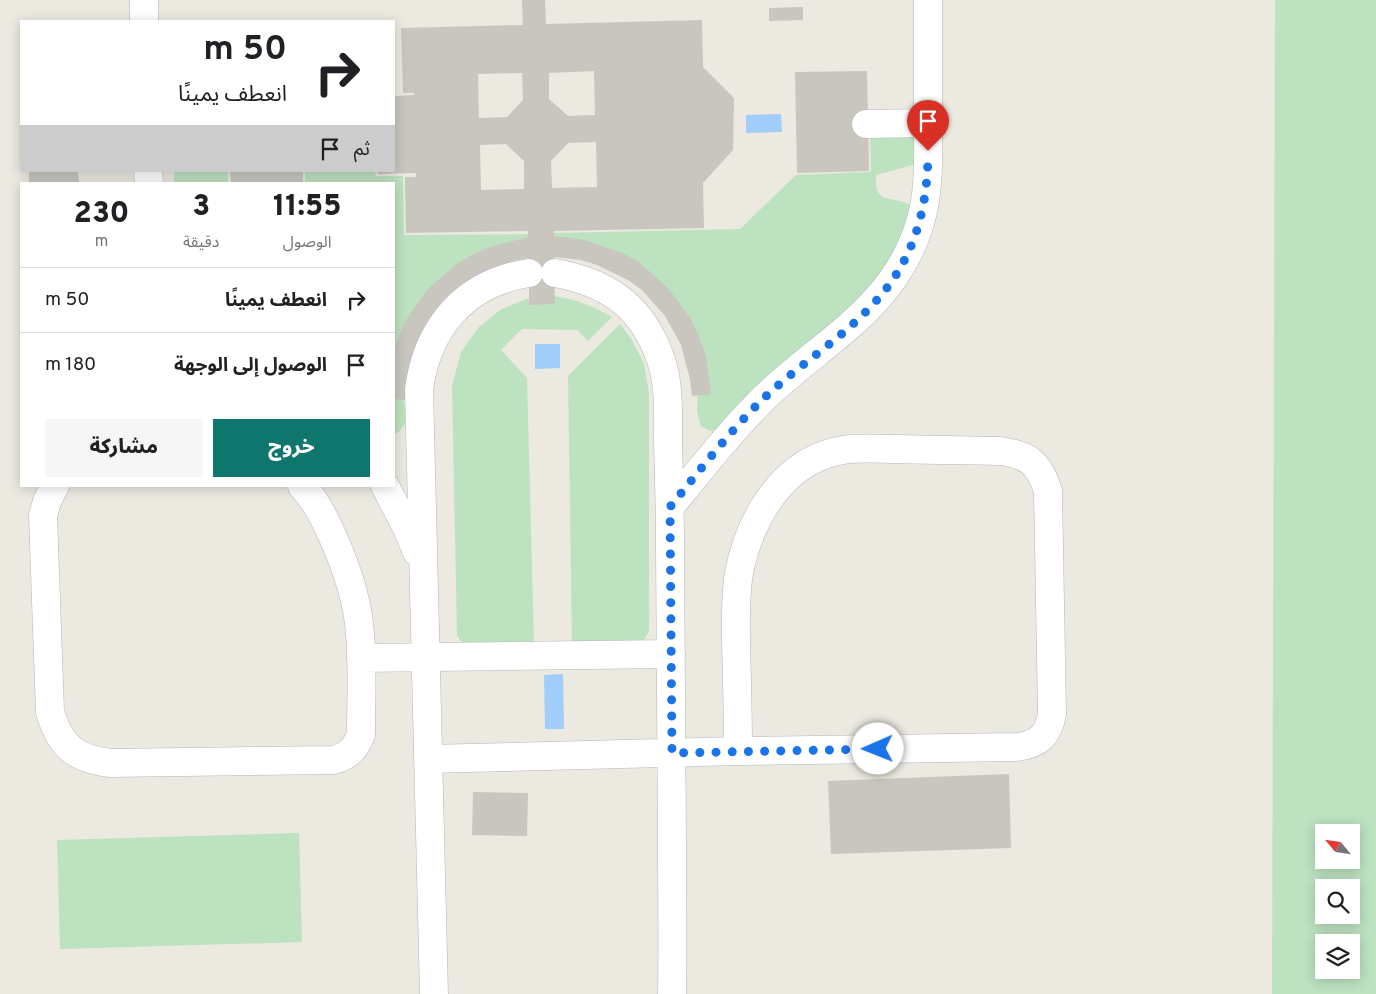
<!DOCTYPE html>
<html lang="ar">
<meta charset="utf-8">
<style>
body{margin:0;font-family:Overpass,"Noto Sans Arabic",sans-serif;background:#f6f6f6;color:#202124;direction:rtl;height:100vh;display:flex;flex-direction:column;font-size:19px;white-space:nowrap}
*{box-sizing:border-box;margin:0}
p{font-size:16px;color:#757577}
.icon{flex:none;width:28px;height:28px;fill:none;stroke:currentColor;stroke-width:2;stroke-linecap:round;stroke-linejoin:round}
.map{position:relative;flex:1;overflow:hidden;direction:ltr}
.drawer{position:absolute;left:20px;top:182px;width:375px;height:305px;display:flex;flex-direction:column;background:#fff;border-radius:0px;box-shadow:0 2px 12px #0003;direction:rtl}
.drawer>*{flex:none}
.guide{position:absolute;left:20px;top:20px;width:375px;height:152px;border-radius:0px;box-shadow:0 2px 12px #0003;direction:rtl;background:#fff;color:#202124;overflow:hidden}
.needle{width:32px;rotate:299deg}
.controls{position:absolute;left:1315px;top:824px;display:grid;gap:10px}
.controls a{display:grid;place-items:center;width:45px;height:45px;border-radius:0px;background:#fff;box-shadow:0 2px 12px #0003;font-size:25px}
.pin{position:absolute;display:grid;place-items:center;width:42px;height:42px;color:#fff;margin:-51px -21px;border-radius:50% 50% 50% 0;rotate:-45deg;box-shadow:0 0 5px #0007}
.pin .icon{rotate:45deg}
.me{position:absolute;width:55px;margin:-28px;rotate:269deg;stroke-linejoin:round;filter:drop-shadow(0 0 4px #0008)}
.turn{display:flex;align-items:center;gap:18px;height:105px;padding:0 25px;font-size:22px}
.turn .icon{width:65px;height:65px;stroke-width:2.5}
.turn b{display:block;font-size:35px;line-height:42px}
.then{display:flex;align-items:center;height:48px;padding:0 25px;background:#0003;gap:10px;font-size:19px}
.eta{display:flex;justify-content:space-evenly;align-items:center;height:85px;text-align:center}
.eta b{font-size:30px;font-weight:800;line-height:35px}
.cta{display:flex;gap:10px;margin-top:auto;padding:10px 25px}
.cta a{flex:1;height:58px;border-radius:0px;background:#0f766e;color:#fff;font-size:20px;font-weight:800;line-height:58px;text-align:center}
.cta a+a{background:#f6f6f6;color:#202124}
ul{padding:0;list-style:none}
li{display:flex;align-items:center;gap:15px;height:65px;padding:0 25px;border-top:1px solid #e0e0e0}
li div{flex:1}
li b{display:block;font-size:19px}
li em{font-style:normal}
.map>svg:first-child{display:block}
.green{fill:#bde2c0;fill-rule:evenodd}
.water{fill:#a1cdfa}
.building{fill:#c8c6bf;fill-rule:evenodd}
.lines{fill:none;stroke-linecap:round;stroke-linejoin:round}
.minor-casing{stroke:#b3b6ba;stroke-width:29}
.minor{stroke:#fff;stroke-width:28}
.route{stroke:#1a73e8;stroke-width:9;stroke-dasharray:0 16.2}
</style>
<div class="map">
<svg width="1376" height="994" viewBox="0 0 1376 994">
<rect width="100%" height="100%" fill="#ebe9e0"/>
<path class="green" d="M1275,0H1376V994H1272ZM1324,832H1351V860H1324ZM1324,888H1351V915H1324ZM1351,942V970H1324V942Z
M870,132L919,136L921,155L913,165L876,175C874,206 890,194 910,205L912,225L881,279L718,429L710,431L701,426L697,412L698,381L696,355L654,288L554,245V233L740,229L796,175L871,172Z
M174,171H228V184H174Z
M305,171H375L376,176H403L404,235L528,234V246L465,270L407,344L403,400L406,411L405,423L399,432L394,434V184H305Z
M552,296C576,299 590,305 612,317L588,341L577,330L522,329L501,350L527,378L534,645H464L457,636L452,386L461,352L479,327L500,310L526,299Z
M620,324L632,340L644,364L649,393V632L643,641L572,644L568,376Z
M299,833L302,942L60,949L57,840Z"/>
<path class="water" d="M781,114L782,132L746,133V115Z
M535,344H560V368L535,369Z
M563,674L564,729H545L544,675Z"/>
<path class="building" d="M522,0H545L546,24L702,20L703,67L734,98L733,150L703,183L704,228L554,231V236L585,240L622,253L639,262L668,288L691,319L699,337L706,355L711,394L692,396L690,379L681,345L665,316L642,290L628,280L597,265L581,260L554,257L555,304L529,305V258L513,261L481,274L452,293L430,319L414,350L406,383L405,400L394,399V350L404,323L426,291L455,265L472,255L490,247L528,237V231L406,233L405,177H416V173L378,174V171H394V96L414,95V93H403L401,28L523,25ZM594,71L595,115L568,116L549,99V73ZM522,73L523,100L507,117L479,118L478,74ZM596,142L597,187L552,188L551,161L568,143ZM506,144L524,161V189L481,190L480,145Z
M803,7V20L769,21V8Z
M867,71L869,171L797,173L795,72Z
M29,171H78L79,184H29Z
M230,171H303V182L231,184Z
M1009,774L1011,848L831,854L828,781Z
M473,792L528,793L527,836L472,835Z"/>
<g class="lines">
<g class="minor-casing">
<path id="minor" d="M144,0V21
M866,124L928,123
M148,171L149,184
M555,273C604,282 639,303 658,352C670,380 668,411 668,441C669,476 670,511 670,547C671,646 671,745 672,845C672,895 673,944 672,994
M55,486L47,501L43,516L50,712C60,746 75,759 110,763L334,760C349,756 356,748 361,734C361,701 363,667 360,634C358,600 346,566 332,535C324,518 315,499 302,486
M385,486L407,528L417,552
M670,507C700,470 730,432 764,398C823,341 895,308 920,223C930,190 928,155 928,121C928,81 928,40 928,0
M361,658L671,654
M428,759L738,751L1017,747C1039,744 1048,736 1052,714L1048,491C1039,463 1029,455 1000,451C966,450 932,450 898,449C874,449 850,446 827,454C777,470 748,525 739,573C735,596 736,619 736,641C737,678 738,714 738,751
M434,994L419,389C428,326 465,283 529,273"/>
</g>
<use href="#minor" class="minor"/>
</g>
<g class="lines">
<path class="route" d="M878,749L672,753L670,507C700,470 730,431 764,398C800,364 843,338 876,301C915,258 928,207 928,151"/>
</g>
</svg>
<div class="controls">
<a><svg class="needle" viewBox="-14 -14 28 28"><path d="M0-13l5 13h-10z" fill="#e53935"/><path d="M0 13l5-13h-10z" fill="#757577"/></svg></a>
<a><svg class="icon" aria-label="search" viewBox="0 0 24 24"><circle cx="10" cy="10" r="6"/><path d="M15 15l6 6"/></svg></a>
<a><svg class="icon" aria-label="layers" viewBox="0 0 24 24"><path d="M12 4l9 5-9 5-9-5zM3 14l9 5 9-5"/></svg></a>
</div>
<div class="pin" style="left:928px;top:151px;background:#d93025"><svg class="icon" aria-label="arrive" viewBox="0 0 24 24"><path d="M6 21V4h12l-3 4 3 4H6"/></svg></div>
<svg class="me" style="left:878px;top:749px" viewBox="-20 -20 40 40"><circle r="19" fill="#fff"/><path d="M0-13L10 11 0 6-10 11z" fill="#1a73e8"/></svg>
<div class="guide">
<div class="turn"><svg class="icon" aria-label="right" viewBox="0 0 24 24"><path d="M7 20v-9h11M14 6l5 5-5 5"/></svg><div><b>50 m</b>انعطف يمينًا</div></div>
<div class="then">ثم<svg class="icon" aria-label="arrive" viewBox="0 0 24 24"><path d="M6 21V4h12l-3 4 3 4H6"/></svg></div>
</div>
<section class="drawer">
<div class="eta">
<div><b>11:55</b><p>الوصول</p></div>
<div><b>3</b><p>دقيقة</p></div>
<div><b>230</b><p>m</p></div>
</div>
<ul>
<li><svg class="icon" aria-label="right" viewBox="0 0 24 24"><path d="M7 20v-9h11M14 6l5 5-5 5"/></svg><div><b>انعطف يمينًا</b></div><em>50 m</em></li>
<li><svg class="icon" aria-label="arrive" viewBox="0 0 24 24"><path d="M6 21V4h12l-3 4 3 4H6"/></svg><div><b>الوصول إلى الوجهة</b></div><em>180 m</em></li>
</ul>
<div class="cta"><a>خروج</a><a>مشاركة</a></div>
</section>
</div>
